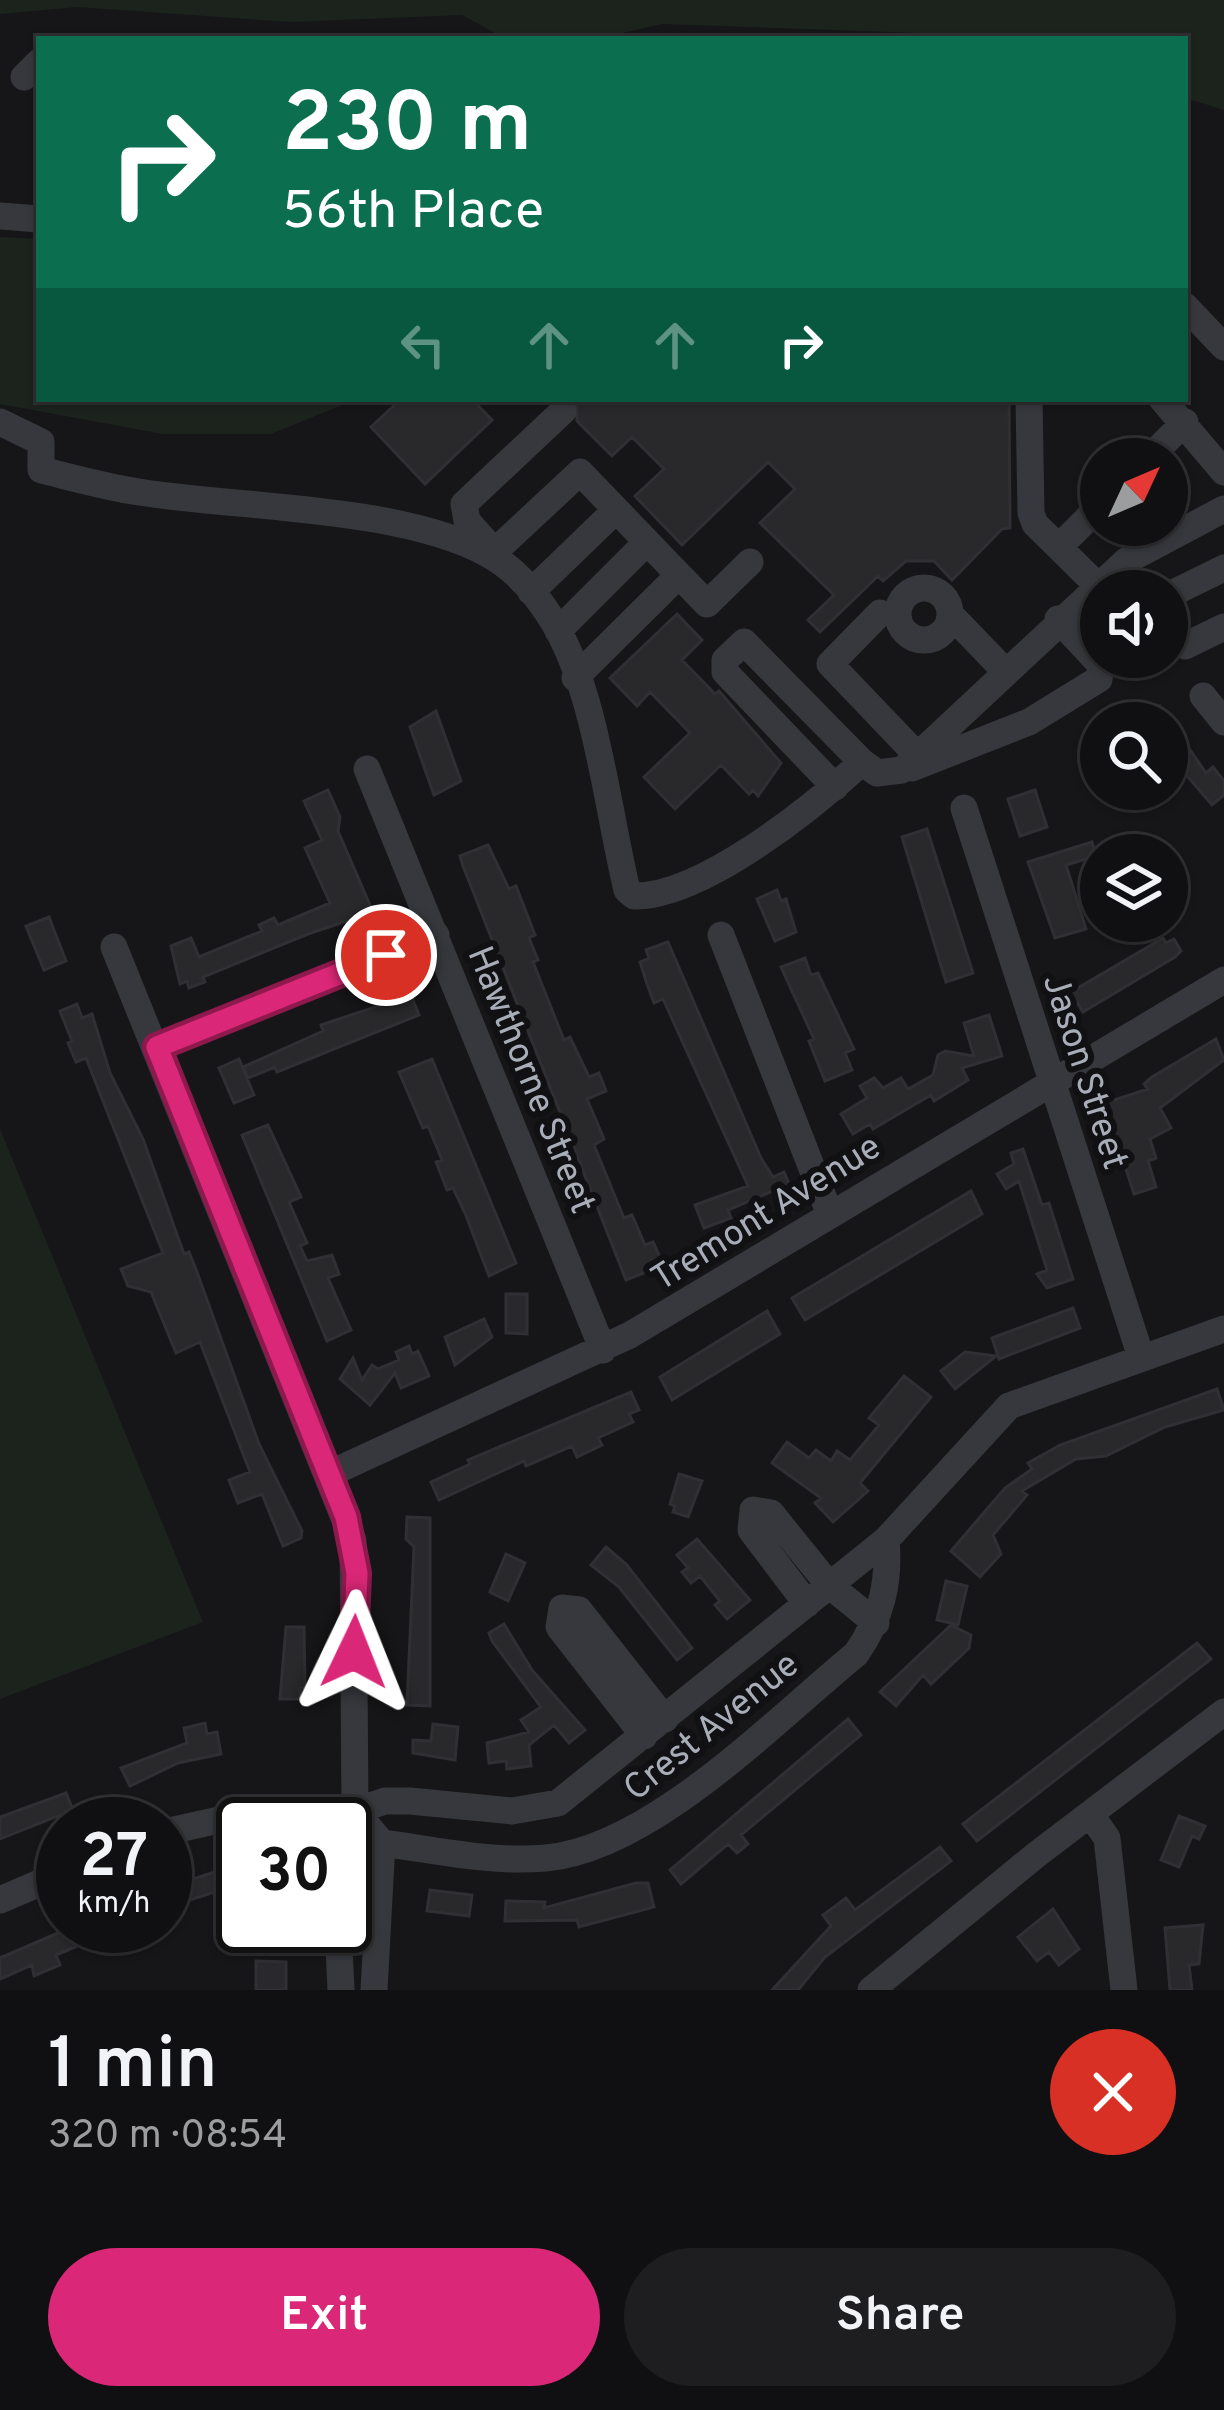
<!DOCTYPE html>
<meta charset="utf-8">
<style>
body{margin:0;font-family:Overpass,sans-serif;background:#1e1e20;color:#f1f3f6;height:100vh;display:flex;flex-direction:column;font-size:45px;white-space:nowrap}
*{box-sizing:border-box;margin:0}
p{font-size:39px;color:#9c9d9f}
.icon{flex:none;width:66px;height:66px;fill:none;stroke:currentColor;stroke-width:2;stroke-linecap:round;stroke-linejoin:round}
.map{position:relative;height:1990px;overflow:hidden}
.details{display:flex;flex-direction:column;background:#101012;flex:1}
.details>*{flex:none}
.top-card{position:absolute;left:36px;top:36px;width:1152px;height:366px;border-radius:0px;box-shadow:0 3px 9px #0004,0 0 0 3px #303032;background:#0b6e4f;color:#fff;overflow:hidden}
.needle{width:78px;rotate:46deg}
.fabs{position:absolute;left:1080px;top:438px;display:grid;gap:24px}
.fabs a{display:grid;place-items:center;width:108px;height:108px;border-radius:50%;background:#101012;box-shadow:0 3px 9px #0004,0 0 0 3px #303032;font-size:60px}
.speed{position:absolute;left:36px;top:1797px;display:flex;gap:24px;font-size:60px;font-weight:700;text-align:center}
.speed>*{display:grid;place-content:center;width:156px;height:156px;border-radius:50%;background:#101012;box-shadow:0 3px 9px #0004,0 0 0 3px #303032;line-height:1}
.speed small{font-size:30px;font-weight:400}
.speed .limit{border:6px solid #111;border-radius:18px;background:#fff;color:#111}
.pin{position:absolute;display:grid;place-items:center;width:102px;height:102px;color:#fff;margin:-51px;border:6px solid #fff;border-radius:50%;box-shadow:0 3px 12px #0007}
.me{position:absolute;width:132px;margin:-66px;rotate:2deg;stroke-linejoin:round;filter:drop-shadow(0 0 9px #0008)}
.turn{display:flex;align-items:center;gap:42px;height:252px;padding:0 48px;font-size:54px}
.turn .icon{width:156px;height:156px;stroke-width:2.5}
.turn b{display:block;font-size:84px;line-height:102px}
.lanes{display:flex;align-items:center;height:114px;padding:0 48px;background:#0003;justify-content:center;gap:60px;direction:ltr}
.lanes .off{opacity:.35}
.round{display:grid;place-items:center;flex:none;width:126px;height:126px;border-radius:63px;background:#1e1e20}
.head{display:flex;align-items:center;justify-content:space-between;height:204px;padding:0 48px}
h1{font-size:72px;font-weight:600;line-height:90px}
.primary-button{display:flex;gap:24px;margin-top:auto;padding:24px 48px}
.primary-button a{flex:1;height:138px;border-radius:72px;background:#db2777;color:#fff;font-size:48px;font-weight:600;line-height:138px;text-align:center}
.primary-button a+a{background:#1e1e20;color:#f1f3f6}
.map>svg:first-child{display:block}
.green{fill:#1c231d}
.building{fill:#29292c;stroke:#303034;stroke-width:3}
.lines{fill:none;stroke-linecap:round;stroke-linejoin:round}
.minor{stroke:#37383d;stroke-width:27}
.route-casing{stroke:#8e194d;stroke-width:30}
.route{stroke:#db2777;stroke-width:21}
.labels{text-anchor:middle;stroke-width:12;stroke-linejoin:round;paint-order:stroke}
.street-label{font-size:36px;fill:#a8adb8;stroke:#111113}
</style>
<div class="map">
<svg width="1224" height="1990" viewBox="0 0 1224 1990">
<rect width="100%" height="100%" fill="#161618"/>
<path class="green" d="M0,0H1224V110L1185,98V39H944L920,33L662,24L596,39H506L462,15L291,22L77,7L0,14Z
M0,237L39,239V399H357L271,434H163L0,404Z
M0,1129L203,1622L0,1699Z"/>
<path class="building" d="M401,399H472L492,420L425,484L371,427Z
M576,399H1009L1010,528L1002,529L952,580L934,561H906L883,581L878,576L820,632L808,620L834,595L760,523L795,489L768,462L682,545L635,496L664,469L632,437L612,456L577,421Z
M677,614L702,640L682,660L715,694L719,691L781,763L758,796L753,790L749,794L721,765L675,809L644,777L690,733L650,692L637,706L610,678Z
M1160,706L1206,773L1213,767L1224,781V795L1212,805L1183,771L1177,776L1167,763V723H1140Z
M436,711L461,781L434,795L410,727Z
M328,790L340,817L338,831L373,912L308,934L203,977L205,982L189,988L187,981L180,984L171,946L191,938L199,957L262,931L259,925L274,918L278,925L330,903L305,848L322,840L304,801Z
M1035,790L1047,827L1020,836L1008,799Z
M927,829L973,973L946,982L902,837Z
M1092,842L1096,856L1066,865L1086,929L1055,938L1028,862Z
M488,845L509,889L516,886L535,935L529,938L538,960L533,962L564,1040L570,1037L589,1077L599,1073L606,1091L587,1099L604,1139L594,1145L619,1206L624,1218L632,1215L645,1245L653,1242L660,1257L651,1261L646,1272L626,1280L463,866L460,856Z
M777,890L781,901L786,899L796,932L775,941L757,899Z
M49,917L66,961L44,970L26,926Z
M1163,938L1166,943L1174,939L1181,951L1175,957L1083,1012L1071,992Z
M668,942L761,1158L773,1177L784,1172L789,1184L728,1210L731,1218L704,1228L695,1205L748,1186L663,999L654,1003L646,981L640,962L649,958L646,950Z
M805,958L811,975L818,973L854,1049L845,1053L852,1070L825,1081L809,1041L814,1039L781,967Z
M411,995L419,1015L277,1072L275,1067L248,1078L243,1067L323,1031L321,1025Z
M77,1004L82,1018L92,1014L110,1073L143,1139L184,1254L189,1252L197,1272L259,1444L302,1531L301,1538L283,1546L262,1494L238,1503L229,1480L250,1472L200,1342L176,1353L151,1292L128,1286L121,1269L163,1253L86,1058L76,1062L68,1043L72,1041L60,1011Z
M989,1015L1002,1056L962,1068L968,1080L934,1101L931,1095L873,1129L870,1124L853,1134L841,1114L867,1098L860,1086L874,1078L883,1088L901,1078L908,1089L933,1075L938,1055L945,1051L974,1056L964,1023Z
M1216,1039L1224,1060L1160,1108L1171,1128L1150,1139L1156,1158L1148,1161L1156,1187L1134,1194L1105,1103L1148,1089L1144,1084L1152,1077Z
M239,1059L254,1095L234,1103L219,1068Z
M432,1059L516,1263L489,1276L465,1213L453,1188L447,1190L436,1162L442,1160L428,1126L423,1128L399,1072Z
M268,1125L301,1197L289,1202L307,1243L300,1246L307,1261L332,1255L339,1274L328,1278L351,1330L327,1341L242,1135Z
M1023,1149L1042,1205L1049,1203L1073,1279L1047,1288L1037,1274L1047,1270L1019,1181L1006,1189L997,1174L1014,1164L1011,1153Z
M971,1191L982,1214L805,1320L792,1298Z
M506,1294H527V1334L506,1333Z
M1073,1308L1080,1328L999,1359L992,1338Z
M767,1311L780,1334L672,1400L660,1377Z
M484,1319L492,1337L455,1365L445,1337Z
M409,1346L412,1354L418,1351L429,1376L401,1388L395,1373L370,1405L340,1379L353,1358L362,1380L372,1365L378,1369L399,1360L396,1352Z
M965,1352L996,1356L955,1389L941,1371Z
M904,1376L931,1397L860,1483L868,1491L833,1522L815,1503L821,1498L772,1463L787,1442L809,1458L816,1450L831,1461L837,1451L850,1460L879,1425L869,1418Z
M1217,1389L1224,1410L1165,1427L1106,1456L1076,1459L1022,1491L1027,1495L993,1535L1001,1554L980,1577L951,1551L1005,1488L1032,1469L1028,1463L1060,1445Z
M631,1392L639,1410L629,1414L633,1422L598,1438L602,1445L577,1457L572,1446L526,1466L524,1461L439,1500L431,1482L470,1464L468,1460Z
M679,1474L702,1481L688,1517L673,1512L675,1506L670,1504Z
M407,1517L430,1518V1706L407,1705L414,1547L406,1539Z
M697,1539L750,1600L727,1619L715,1605L720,1601L700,1576L691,1583L682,1572L688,1568L677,1555Z
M606,1547L626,1564L692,1648L677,1660L619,1587L591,1565Z
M506,1554L525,1563L508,1601L490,1592Z
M946,1581L967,1586L958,1625L937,1620Z
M504,1624L532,1670L585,1730L569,1743L554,1725L529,1745L531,1766L507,1769L506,1761L489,1763L487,1743L529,1732L521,1720L541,1707L492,1641L489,1633Z
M951,1625L971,1635L969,1648L931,1684L923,1675L896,1706L880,1692Z
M286,1627H304L305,1688H300V1699H280Z
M1197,1643L1211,1659L977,1841L963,1824Z
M848,1719L861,1735L741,1835L748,1844L737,1853L728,1844L681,1884L670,1870Z
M205,1723L207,1734L217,1732L221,1754L178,1763L130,1786L121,1768L187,1743L184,1728Z
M433,1724L458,1727L455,1760L413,1753V1740L431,1741Z
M66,1793L73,1810L0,1839V1817Z
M1179,1816L1205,1826L1199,1839L1192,1836L1179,1867L1161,1860Z
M940,1847L951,1861L825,1957L798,1990H772L831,1926L823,1915L846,1898L855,1910Z
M218,1871L224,1889L165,1908V1888Z
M636,1883H648L654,1907L579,1927L577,1920L505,1921L506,1901L545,1902L544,1908Z
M430,1890L472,1895L469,1916L427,1911Z
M1053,1909L1079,1949L1059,1965L1049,1952L1037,1961L1018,1937Z
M1203,1925L1199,1964L1189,1965L1192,1990H1170L1165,1928Z
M74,1926H124L56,1955L60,1965L34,1976L32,1965L0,1979V1958Z
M256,1961L286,1962V1990H256Z"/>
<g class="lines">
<path class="minor" d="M24,77L39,62
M0,216L39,219
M1185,306L1224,347
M1029,399L1031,513L1035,524L1097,585
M1162,399L1224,472
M0,422L41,442V470C74,478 106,487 139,492C240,508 399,506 488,554C514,568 536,594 551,618C596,689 607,808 627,890L634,896C702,897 813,807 862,762L877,773L902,770L1126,561L1224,509
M1148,459L1185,422
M1059,547L1101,505
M494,551L467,521L464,504L563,411
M491,555L580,472L679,575
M898 614a26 26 0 1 1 52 0a26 26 0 1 1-52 0Z
M531,592L616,510
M1167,596L1224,568
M880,613L830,664L918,756
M950,614L1005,671
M1167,625L1185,646L1224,627
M558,631L647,542
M575,678L679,575L707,604L750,562
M1203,696L1224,722
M912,768L1029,722L1099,679L1101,665L1058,619
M367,769L603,1350
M835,787L725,672V660L744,642L862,762
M964,808L1141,1357
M721,935L829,1212
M114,947L353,1540L355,1811L345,1845
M157,1047L436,935
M329,1474L630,1335L1224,980
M807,1604L751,1530L753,1510L771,1513L829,1585L876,1623
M644,1736L559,1627L562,1608L579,1610L665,1719
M355,1811L382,1843C435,1850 492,1863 546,1858C651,1849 775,1720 856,1654C881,1618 890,1583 886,1540
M1090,1814L1107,1838L1124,1990
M165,1832L273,1808L355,1811L385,1801H410L512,1811L558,1803L886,1540L1009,1406L1224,1329
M0,1900L63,1873
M338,1926L341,1990
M374,1990L382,1843
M871,1990L1036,1855L1224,1712"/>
</g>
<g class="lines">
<g class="route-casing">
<path id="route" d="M354,1652L357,1573L346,1517L157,1047L386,955"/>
</g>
<use href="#route" class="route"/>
</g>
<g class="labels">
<g class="street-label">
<text transform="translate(1087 1071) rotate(72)" y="13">Jason Street</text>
<text transform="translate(533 1079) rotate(68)" y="13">Hawthorne Street</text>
<text transform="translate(765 1211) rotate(-32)" y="13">Tremont Avenue</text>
<text transform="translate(710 1725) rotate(-39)" y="13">Crest Avenue</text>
</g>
</g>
</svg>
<div class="fabs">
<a><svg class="needle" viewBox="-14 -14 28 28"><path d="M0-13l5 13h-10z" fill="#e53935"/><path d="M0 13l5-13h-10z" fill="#9c9d9f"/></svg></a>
<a><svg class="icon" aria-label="sound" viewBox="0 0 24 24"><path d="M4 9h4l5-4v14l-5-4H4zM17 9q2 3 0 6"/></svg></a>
<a><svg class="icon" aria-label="search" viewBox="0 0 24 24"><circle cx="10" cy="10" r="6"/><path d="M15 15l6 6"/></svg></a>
<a><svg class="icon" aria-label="layers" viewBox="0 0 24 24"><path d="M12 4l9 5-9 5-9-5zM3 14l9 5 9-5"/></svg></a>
</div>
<div class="speed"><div>27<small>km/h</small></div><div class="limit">30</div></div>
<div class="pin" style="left:386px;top:955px;background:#d93025"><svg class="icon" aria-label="arrive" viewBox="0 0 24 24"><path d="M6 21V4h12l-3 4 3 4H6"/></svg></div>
<svg class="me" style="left:354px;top:1652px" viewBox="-20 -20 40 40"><path d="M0-17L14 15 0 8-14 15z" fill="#db2777" stroke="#fff" stroke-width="4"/></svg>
<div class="top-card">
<div class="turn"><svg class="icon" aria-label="right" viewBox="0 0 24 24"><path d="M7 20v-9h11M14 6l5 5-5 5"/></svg><div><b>230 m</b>56th Place</div></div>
<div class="lanes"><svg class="icon off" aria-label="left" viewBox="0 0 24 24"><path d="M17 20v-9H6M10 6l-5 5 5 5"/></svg><svg class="icon off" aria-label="ahead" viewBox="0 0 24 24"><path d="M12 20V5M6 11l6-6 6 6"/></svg><svg class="icon off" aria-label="ahead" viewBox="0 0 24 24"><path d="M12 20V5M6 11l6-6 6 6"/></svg><svg class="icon" aria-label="right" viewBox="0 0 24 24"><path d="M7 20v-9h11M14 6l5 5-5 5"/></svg></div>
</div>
</div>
<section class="details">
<div class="head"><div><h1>1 min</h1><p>320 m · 08:54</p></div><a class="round" style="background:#d93025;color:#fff"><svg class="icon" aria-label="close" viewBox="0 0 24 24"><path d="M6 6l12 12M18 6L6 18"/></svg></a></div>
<div class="primary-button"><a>Exit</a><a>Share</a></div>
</section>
